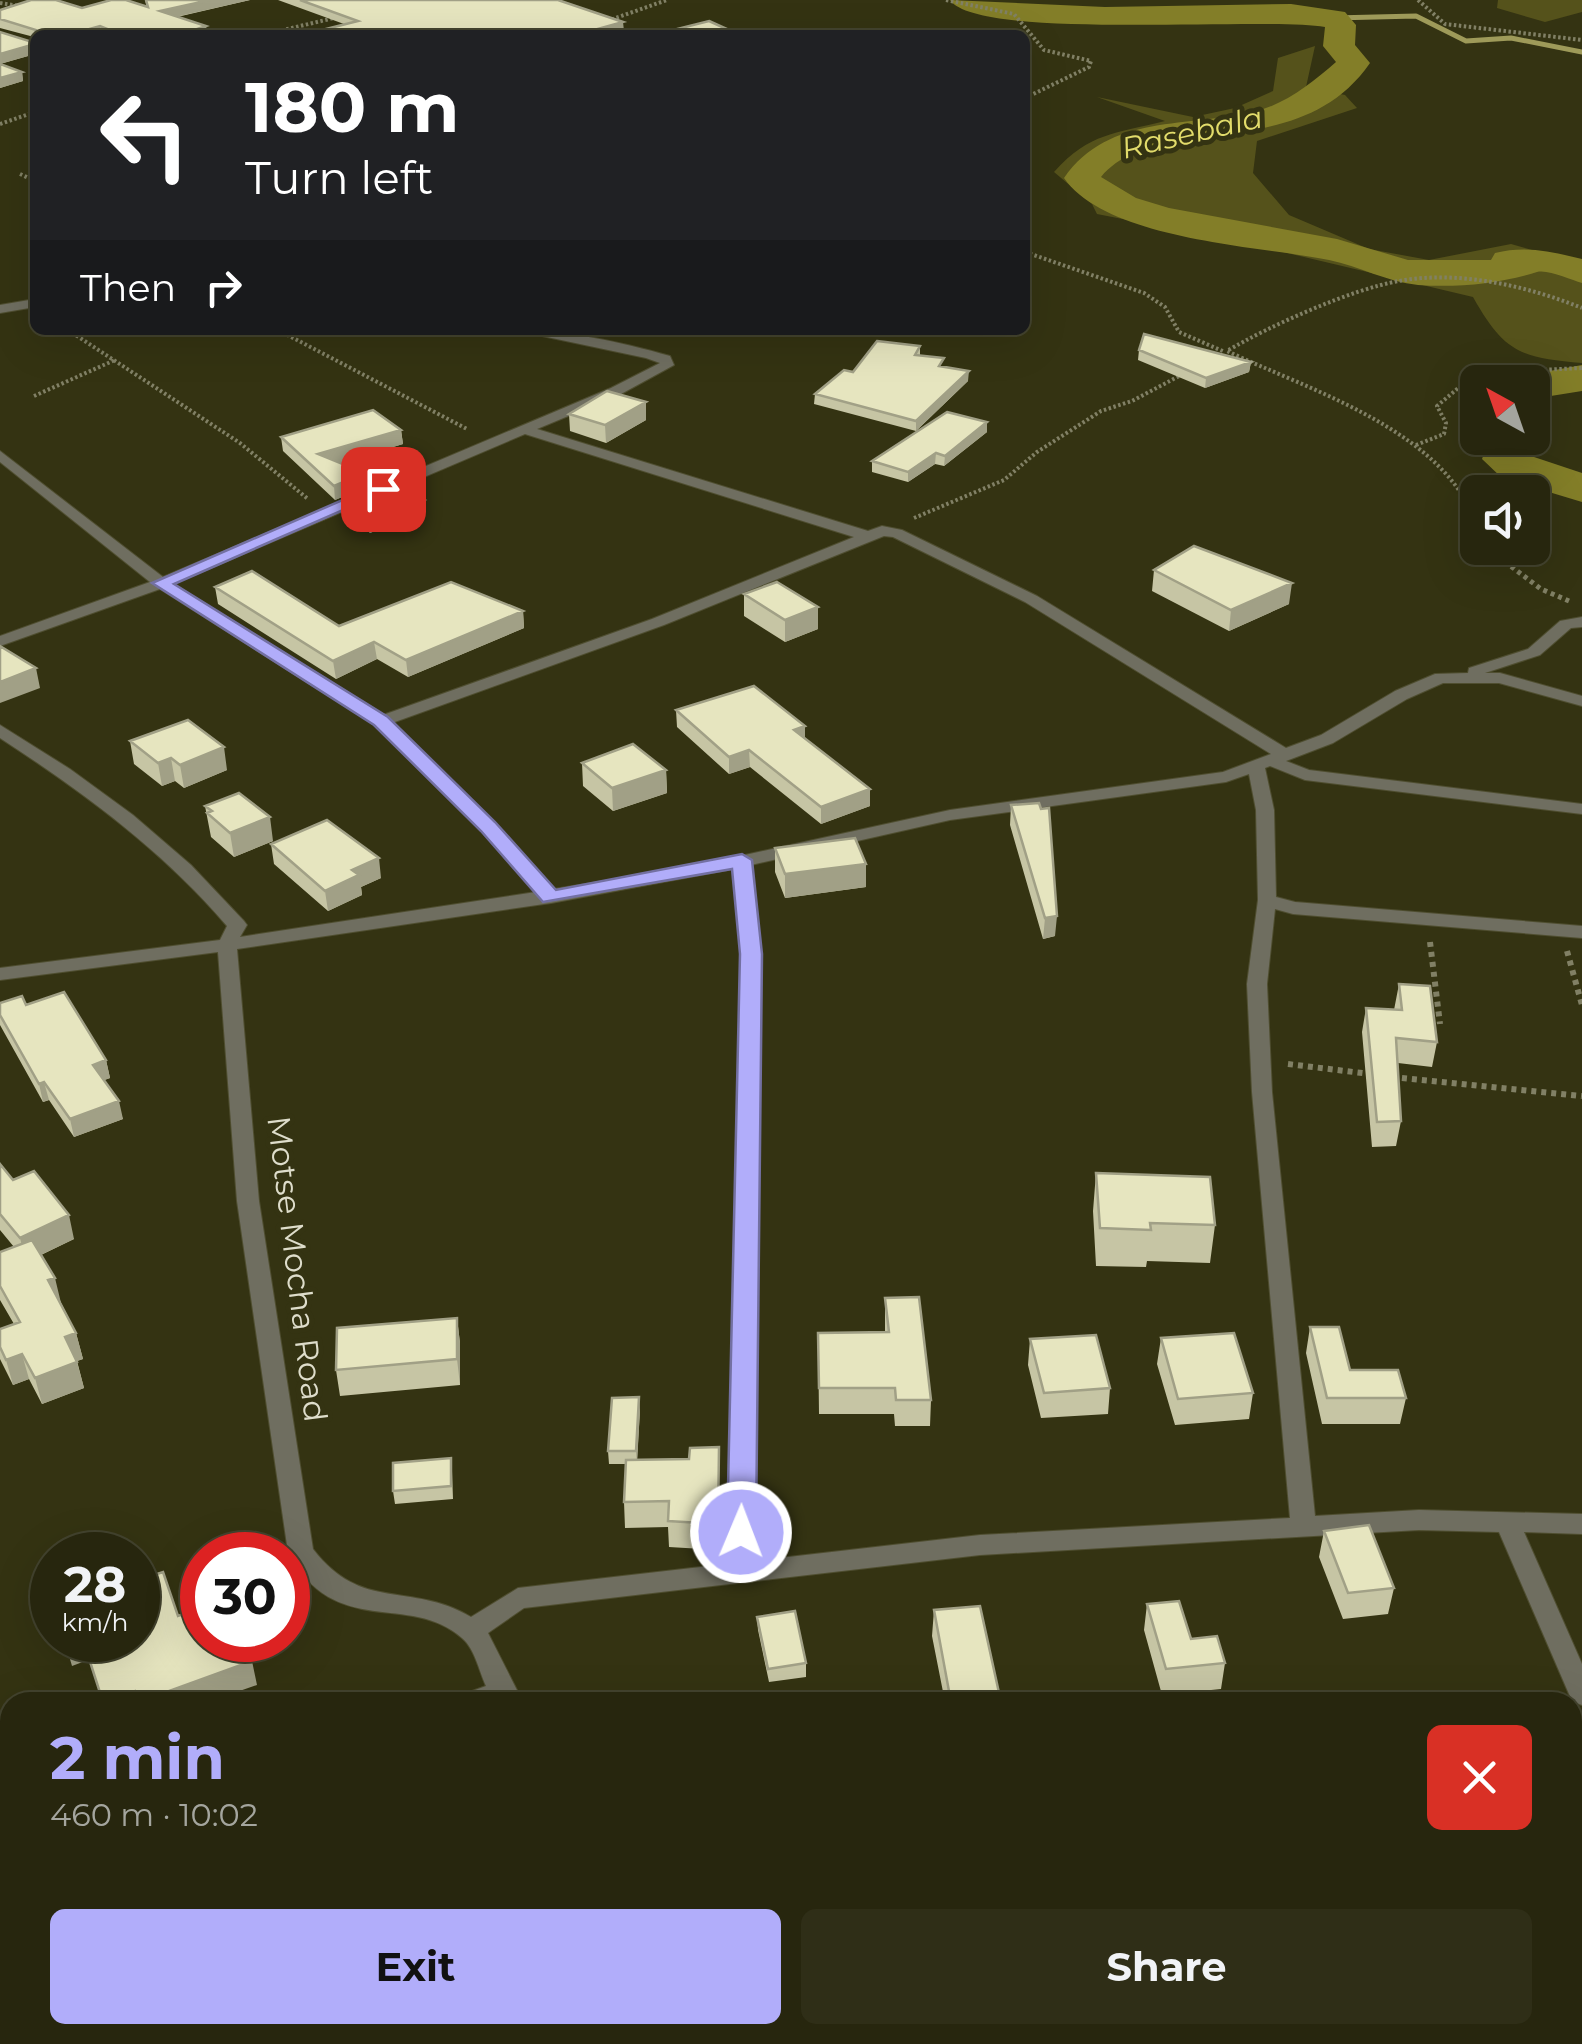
<!DOCTYPE html>
<meta charset="utf-8">
<style>
body{margin:0;font-family:Montserrat,sans-serif;background:#2f2e17;color:#f1f3f6;height:100vh;display:flex;flex-direction:column;font-size:38px;white-space:nowrap}
*{box-sizing:border-box;margin:0}
p{font-size:32px;color:#a4a59e}
.icon{flex:none;width:55px;height:55px;fill:none;stroke:currentColor;stroke-width:2;stroke-linecap:round;stroke-linejoin:round}
.map{position:relative;flex:1;overflow:hidden}
.sheet{position:absolute;left:0px;top:1692px;width:1582px;height:352px;display:flex;flex-direction:column;background:#27260e;border-radius:30px 30px 0 0;box-shadow:0 10px 40px #0002,0 0 0 2px #43432e}
.sheet>*{flex:none}
.guide{position:absolute;left:30px;top:30px;width:1000px;height:305px;border-radius:15px;box-shadow:0 10px 40px #0002,0 0 0 2px #43432e;background:#202124;color:#fff;overflow:hidden}
.needle{width:65px;rotate:320deg}
.controls{position:absolute;left:1460px;top:365px;display:grid;gap:20px}
.controls a{display:grid;place-items:center;width:90px;height:90px;border-radius:15px;background:#27260e;box-shadow:0 10px 40px #0002,0 0 0 2px #43432e;font-size:50px}
.speed{position:absolute;left:30px;top:1532px;display:flex;gap:20px;font-size:50px;font-weight:700;text-align:center}
.speed>*{display:grid;place-content:center;width:130px;height:130px;border-radius:50%;background:#27260e;box-shadow:0 10px 40px #0002,0 0 0 2px #43432e;line-height:1}
.speed small{font-size:25px;font-weight:400}
.speed .limit{border:15px solid #d22;background:#fff;color:#111}
.pin{position:absolute;display:grid;place-items:center;width:85px;height:85px;color:#fff;margin:-42px;border-radius:20px;box-shadow:0 5px 15px #0006}
.me{position:absolute;width:110px;margin:-55px;rotate:1deg;stroke-linejoin:round;filter:drop-shadow(0 0 8px #0008)}
.turn{display:flex;align-items:center;gap:35px;height:210px;padding:0 50px;font-size:45px}
.turn .icon{width:130px;height:130px;stroke-width:2.5}
.turn b{display:block;font-size:70px;line-height:85px}
.then{display:flex;align-items:center;height:95px;padding:0 50px;background:#0003;gap:20px;font-size:38px}
.round{display:grid;place-items:center;flex:none;width:105px;height:105px;border-radius:15px;background:#2f2e17}
.summary{display:flex;align-items:center;justify-content:space-between;height:170px;padding:0 50px}
h1{font-size:60px;font-weight:700;line-height:75px;color:#b1adfa}
.primary-button{display:flex;gap:20px;margin-top:auto;padding:20px 50px}
.primary-button a{flex:1;height:115px;border-radius:15px;background:#b1adfa;color:#111;font-size:40px;font-weight:700;line-height:115px;text-align:center}
.primary-button a+a{background:#2f2e17;color:#f1f3f6}
.map>svg:first-child{display:block}
.green{fill:#55521b}
.lines{fill:none;stroke-linecap:round;stroke-linejoin:round}
.stream{stroke:#9e9a59;stroke-width:5}
.river{fill:#837e28;fill-rule:evenodd}
.minor-casing{stroke:#4f4e30;stroke-width:2}
.path-far3{stroke:#818065;stroke-width:4;stroke-dasharray:2.5 2.5;stroke-linecap:butt}
.path-far2{stroke:#818065;stroke-width:5;stroke-dasharray:4 4;stroke-linecap:butt}
.path-far1{stroke:#818065;stroke-width:6;stroke-dasharray:5 5;stroke-linecap:butt}
.path{stroke:#818065;stroke-width:9;stroke-dasharray:6 6;stroke-linecap:butt}
.minor{fill:#6f6e60;fill-rule:evenodd}
.wall{fill:#c6c5a4}
.shaded-wall{fill:#a1a086}
.building{fill:#e6e5bf;stroke:#a1a086;stroke-width:2.5}
.route{fill:#b1adfa;stroke:#7370a2;stroke-width:2.5}
.labels{text-anchor:middle;stroke-width:10;stroke-linejoin:round;paint-order:stroke}
.far-water-label{font-size:30px;font-style:italic;fill:#e2dc6b;stroke:#343312}
.street-label{font-size:32px;fill:#deddcb;stroke:#343312}
</style>
<div class="map">
<svg width="1582" height="2044" viewBox="0 0 1582 2044">
<rect width="100%" height="100%" fill="#343312"/>
<path class="green" d="M1498,0H1582V12L1545,22L1497,8Z
M1315,46L1306,87L1345,95L1357,108L1257,141L1253,173L1289,215L1369,249L1429,260L1511,244L1582,264V363C1521,357 1505,354 1473,297L1245,243L1097,214L1092,204L1054,172C1090,132 1115,134 1165,121L1097,97L1193,117L1235,108L1273,91L1278,58Z"/>
<g class="lines">
<path class="stream" d="M1334,18L1416,16L1466,41L1511,38L1582,52"/>
<path class="river" d="M950,0L1105,7L1291,4L1345,12L1356,25L1355,45L1370,63C1298,167 1158,109 1101,177L1136,198L1169,208L1337,239L1408,260H1491L1495,253C1526,245 1553,252 1582,259V283C1571,280 1548,269 1537,272C1501,283 1459,288 1418,285C1387,282 1359,266 1329,260C1259,246 1107,240 1064,178C1109,113 1189,128 1257,111C1287,103 1313,82 1336,62L1323,46L1325,27C1263,16 978,41 950,0Z
M1582,365V391L1532,399V382H1513L1517,377Z
M1532,436L1534,438L1528,455L1582,473V502L1502,478L1482,459L1490,438Z"/>
<g class="minor-casing">
<path id="minor" d="M35,299V307L0,313V305Z
M514,330C565,330 621,342 670,356L674,365L621,394L537,429L868,531L882,526L902,530L1037,596L1286,748L1321,735L1395,691L1435,674L1468,673L1469,668L1528,649L1560,621L1582,617V627L1571,628L1540,655L1485,673H1500L1582,696V706L1499,683H1443L1407,699L1333,743L1286,761L1309,770L1582,804V814L1305,780L1270,766L1265,768L1274,810L1276,897L1295,902L1582,926V938L1293,914L1275,909L1267,984L1272,1092L1315,1516L1419,1510L1582,1514V1534L1524,1532L1582,1664V1705L1573,1702L1569,1694L1499,1532L1419,1530L980,1555L524,1608L488,1633L523,1702H461L464,1694L486,1686C479,1671 475,1649 462,1638C409,1591 335,1641 288,1552L237,1201L218,952L0,980V968L220,940L227,926C162,850 83,792 0,738V725L70,769L133,815L191,865L244,921L247,925L240,937L536,892L482,831L375,725L160,589L0,646V636L150,582L0,462V451L163,577L611,388L660,363L646,358ZM525,434L854,537L652,619L383,715L173,584ZM884,536L893,537L1025,602L1271,754L1223,772L950,810L686,868L554,889L494,823L392,723L664,625ZM1249,774L1256,810L1258,900L1247,984L1252,1092L1290,1518L980,1535L753,1561L761,954L751,865L950,820L1226,782ZM733,869L741,954L727,1564L518,1588L471,1617C410,1581 362,1613 313,1549L259,1201L237,949L551,903Z
M10,1866V1894L0,1898V1870Z
M714,2035H745L749,2044H718Z"/>
</g>
<path class="path-far3" d="M946,0L1014,14L1044,50L1091,61L1089,67L1025,98
M1418,0L1445,24L1582,40
M0,3L19,6
M607,21L667,0
M239,35H259
M262,35L334,18
M0,124L35,112
M20,174L35,181
M1025,252L1144,293L1165,307L1179,332L1225,352
M68,330L240,443L308,499
M278,330L467,429
M34,396L115,360
M1416,445L1444,434L1446,423L1437,406L1476,373L1582,368
M914,518L1004,480L1037,452L1101,411L1132,401L1183,374
M1478,530C1450,432 1311,391 1227,351C1269,326 1352,289 1399,281C1459,270 1527,286 1582,308
M1487,548L1495,554"/>
<path class="path-far2" d="M1492,552L1541,589L1569,601"/>
<path class="path-far1" d="M1430,942L1440,1024
M1567,951L1582,1005
M1288,1064L1370,1074
M1392,1077L1582,1096"/>
<path class="path" d="M0,2001L10,1922"/>
<use href="#minor" class="minor"/>
</g>
<path class="wall" d="M145,0H250L177,17L208,35H35V54L0,64L22,72L23,81L0,88V32L32,42L34,37L0,28V10L147,7Z
M278,0H558L624,31L610,35H302L344,24Z
M920,346V355L968,381L916,431L814,404L815,394L853,372Z
M1139,350L1251,362L1249,372L1205,388L1138,360Z
M569,414L646,420L606,443L570,431Z
M987,422V432L944,466L935,464L908,482L872,472V461Z
M401,430L403,444L340,463L365,473L366,487L335,500L283,451L281,437Z
M348,502L425,510L370,533L349,513Z
M1154,570L1289,604L1229,631L1152,591Z
M215,587L339,626L523,611L524,628L408,677L377,659L336,679L218,604Z
M744,594L818,607V629L785,642L744,616Z
M676,710L805,726V739L870,806L821,824L750,767L729,774L677,727Z
M130,741L227,770L184,788L175,781L162,786L134,764Z
M582,763L666,770L667,793L613,811L583,786Z
M1011,805L1055,936L1043,939L1010,825Z
M205,806L273,841L234,857L211,837Z
M271,844L381,878L361,887L362,895L328,911L274,864Z
M775,848L866,864V887L785,898L775,872Z
M1399,984L1437,1042L1432,1067L1398,1063L1401,1121L1396,1146L1372,1147L1362,1032L1366,1008L1394,1010Z
M0,1003L26,1005L106,1060L110,1078L104,1080L123,1119L74,1137L49,1100L43,1102L0,1025Z
M0,1164L13,1180L74,1239L41,1255L61,1303L76,1333L83,1359L77,1361L84,1388L42,1404L29,1379L13,1385L0,1359V1329L14,1324L0,1300V1252L14,1247L0,1230Z
M1096,1173L1215,1225L1210,1263L1147,1261L1146,1267L1096,1266L1093,1211Z
M885,1298L931,1400L930,1426H895L894,1414H819L818,1333L885,1332Z
M457,1318L460,1343V1385L340,1396L336,1370Z
M1310,1327L1350,1370L1406,1398L1400,1424H1322L1306,1353Z
M1161,1338L1253,1393L1249,1419L1175,1425L1157,1364Z
M1030,1339L1110,1388L1108,1414L1041,1418L1028,1365Z
M640,1410L637,1460L689,1459L719,1447V1550L669,1547L668,1527L625,1528L624,1502L626,1464H609L608,1451Z
M452,1471L453,1499L395,1504L393,1491Z
M1324,1531L1394,1588L1388,1614L1343,1619L1319,1557Z
M1147,1604L1191,1639L1225,1663L1221,1689L1162,1695L1144,1630Z
M934,1610L1001,1702H945L932,1636Z
M757,1617L806,1663V1677L769,1682L758,1630Z
M1398,2035H1441L1446,2044H1396Z"/>
<path class="shaded-wall" d="M210,0H250L162,20L160,11Z
M623,22L624,31L610,35H576Z
M100,26L101,35H68Z
M206,26L208,35H180Z
M35,44V54L0,64V54Z
M22,72L23,81L0,88V78Z
M1251,362L1249,372L1205,388L1206,378Z
M969,371L968,381L916,431V421Z
M646,402V420L606,443L605,425Z
M987,422V432L944,466L945,456Z
M401,430L403,444L320,469L318,454Z
M936,453L935,464L908,482V472Z
M365,473L366,487L335,500L334,486Z
M424,500L425,510L370,533L368,522Z
M1292,583L1289,604L1229,631L1231,610Z
M818,607V629L785,642V620Z
M523,611L524,628L408,677L406,660Z
M374,642L377,659L336,679L333,661Z
M36,668L40,688L0,703V682Z
M805,726V743L794,730Z
M224,747L227,770L184,788L180,765Z
M749,750L750,767L729,774V757Z
M171,758L175,781L162,786L158,763Z
M666,770L667,793L613,811L612,788Z
M870,789V806L821,824V807Z
M270,817L273,841L234,857L230,833Z
M379,858L381,878L361,887L362,895L328,911L325,891L352,870Z
M866,864V887L785,898V874Z
M1057,916L1055,936L1043,939L1045,918Z
M106,1060L110,1078L97,1083L93,1065Z
M44,1082L49,1100L43,1102L39,1084Z
M119,1101L123,1119L74,1137L70,1119Z
M69,1215L74,1239L26,1262L20,1238Z
M55,1278L61,1303L48,1280Z
M457,1318L460,1343V1385L457,1359Z
M76,1333L83,1359L71,1363L65,1337Z
M22,1354L29,1379L13,1385L6,1360Z
M77,1362L84,1388L42,1404L35,1378Z
M639,1397L640,1410L637,1464L636,1451Z
M71,1640H82L88,1660L72,1666L65,1642Z
M252,1661L257,1685L208,1702H139Z
M135,1691L138,1702H103Z"/>
<path class="building" d="M31,0H56L82,8L111,0H126L148,7L146,0H210L160,11L206,26L180,35H122L100,26L68,35H35V44L0,54V32L32,42L36,30L0,19V10Z
M300,0H558L623,22L576,35H302L358,21Z
M709,21L740,35H666L661,33Z
M0,64L22,72L0,78Z
M1144,334L1251,362L1206,378L1139,350Z
M877,341L920,346L915,355L944,358L939,366L969,371L916,421L815,394L844,370L853,372Z
M607,391L646,402L605,425L569,414Z
M373,410L401,430L318,454L365,473L334,486L281,437Z
M947,412L987,422L945,456L936,453L908,472L872,461Z
M388,486L424,500L368,522L348,502Z
M1194,546L1292,583L1231,610L1154,570Z
M252,571L339,626L451,582L523,611L406,660L374,642L333,661L215,587Z
M777,582L818,607L785,620L744,594Z
M0,646L36,668L0,682Z
M754,686L805,726L794,730L870,789L821,807L749,750L729,757L676,710Z
M188,720L224,747L180,765L171,758L158,763L130,741Z
M633,744L666,770L612,788L582,763Z
M239,793L270,817L230,833L207,813L212,811L205,806Z
M1039,803L1041,809L1049,808L1057,916L1045,918L1011,805Z
M327,820L379,858L352,870L359,875L325,891L271,844Z
M855,838L866,864L785,874L775,848Z
M1399,984L1430,986L1437,1042L1396,1038L1401,1121L1377,1122L1366,1008L1402,1010Z
M64,992L106,1060L93,1065L119,1101L70,1119L44,1082L39,1084L0,1015V1003L22,996L26,1005Z
M0,1164L13,1180L34,1171L69,1215L20,1238L0,1214Z
M1096,1173L1210,1177L1215,1225L1150,1223L1151,1230L1100,1228Z
M32,1240L55,1278L48,1280L76,1333L65,1337L77,1362L35,1378L22,1354L6,1360L0,1347V1329L20,1322L0,1286V1252Z
M919,1297L931,1400H896L895,1388H819L818,1333L889,1332L885,1298Z
M457,1318V1359L336,1370L337,1328Z
M1310,1327H1339L1350,1370H1398L1406,1398H1327Z
M1234,1333L1253,1393L1178,1399L1161,1338Z
M1096,1335L1110,1388L1044,1393L1030,1339Z
M639,1397L636,1451H608L612,1398Z
M719,1447L718,1524L668,1521L669,1501L624,1502L626,1460L689,1459L690,1448Z
M451,1458V1486L393,1491V1463Z
M1369,1525L1394,1588L1348,1593L1324,1531Z
M163,1572L178,1616L202,1608V1640H244L252,1661L139,1702L135,1691L103,1702L83,1640H138V1580Z
M1179,1601L1191,1639L1217,1636L1225,1663L1166,1669L1147,1604Z
M980,1606L1001,1702H951L934,1610Z
M795,1611L806,1663L768,1669L757,1617Z
M516,2035H620L623,2044H519Z
M996,2035H1116L1119,2044H1089L1087,2041L1072,2044H963Z
M1399,2035H1441L1446,2044H1404Z"/>
<path class="route" d="M377,485L391,489L174,584L388,717L495,822L556,890L742,854L752,860L762,954L756,1532L751,1540H731L727,1532L740,954L732,869L543,902L481,831L374,725L152,583Z"/>
<g class="labels">
<g class="far-water-label">
<text transform="translate(1192 133) rotate(-13)" y="10">Rasebala</text>
</g>
<g class="street-label">
<text transform="translate(297 1269) rotate(83)" y="11">Motse Mocha Road</text>
</g>
</g>
</svg>
<div class="controls">
<a><svg class="needle" viewBox="-14 -14 28 28"><path d="M0-13l5 13h-10z" fill="#e53935"/><path d="M0 13l5-13h-10z" fill="#a4a59e"/></svg></a>
<a><svg class="icon" aria-label="sound" viewBox="0 0 24 24"><path d="M4 9h4l5-4v14l-5-4H4zM17 9q2 3 0 6"/></svg></a>
</div>
<div class="speed"><div>28<small>km/h</small></div><div class="limit">30</div></div>
<div class="pin" style="left:383px;top:489px;background:#d93025"><svg class="icon" aria-label="arrive" viewBox="0 0 24 24"><path d="M6 21V4h12l-3 4 3 4H6"/></svg></div>
<svg class="me" style="left:741px;top:1532px" viewBox="-20 -20 40 40"><circle r="17" fill="#b1adfa" stroke="#fff" stroke-width="3"/><path d="M0-11L8 9 0 5-8 9z" fill="#fff"/></svg>
<div class="guide">
<div class="turn"><svg class="icon" aria-label="left" viewBox="0 0 24 24"><path d="M17 20v-9H6M10 6l-5 5 5 5"/></svg><div><b>180 m</b>Turn left</div></div>
<div class="then">Then<svg class="icon" aria-label="right" viewBox="0 0 24 24"><path d="M7 20v-9h11M14 6l5 5-5 5"/></svg></div>
</div>
<section class="sheet">
<div class="summary"><div><h1>2 min</h1><p>460 m · 10:02</p></div><a class="round" style="background:#d93025;color:#fff"><svg class="icon" aria-label="close" viewBox="0 0 24 24"><path d="M6 6l12 12M18 6L6 18"/></svg></a></div>
<div class="primary-button"><a>Exit</a><a>Share</a></div>
</section>
</div>
